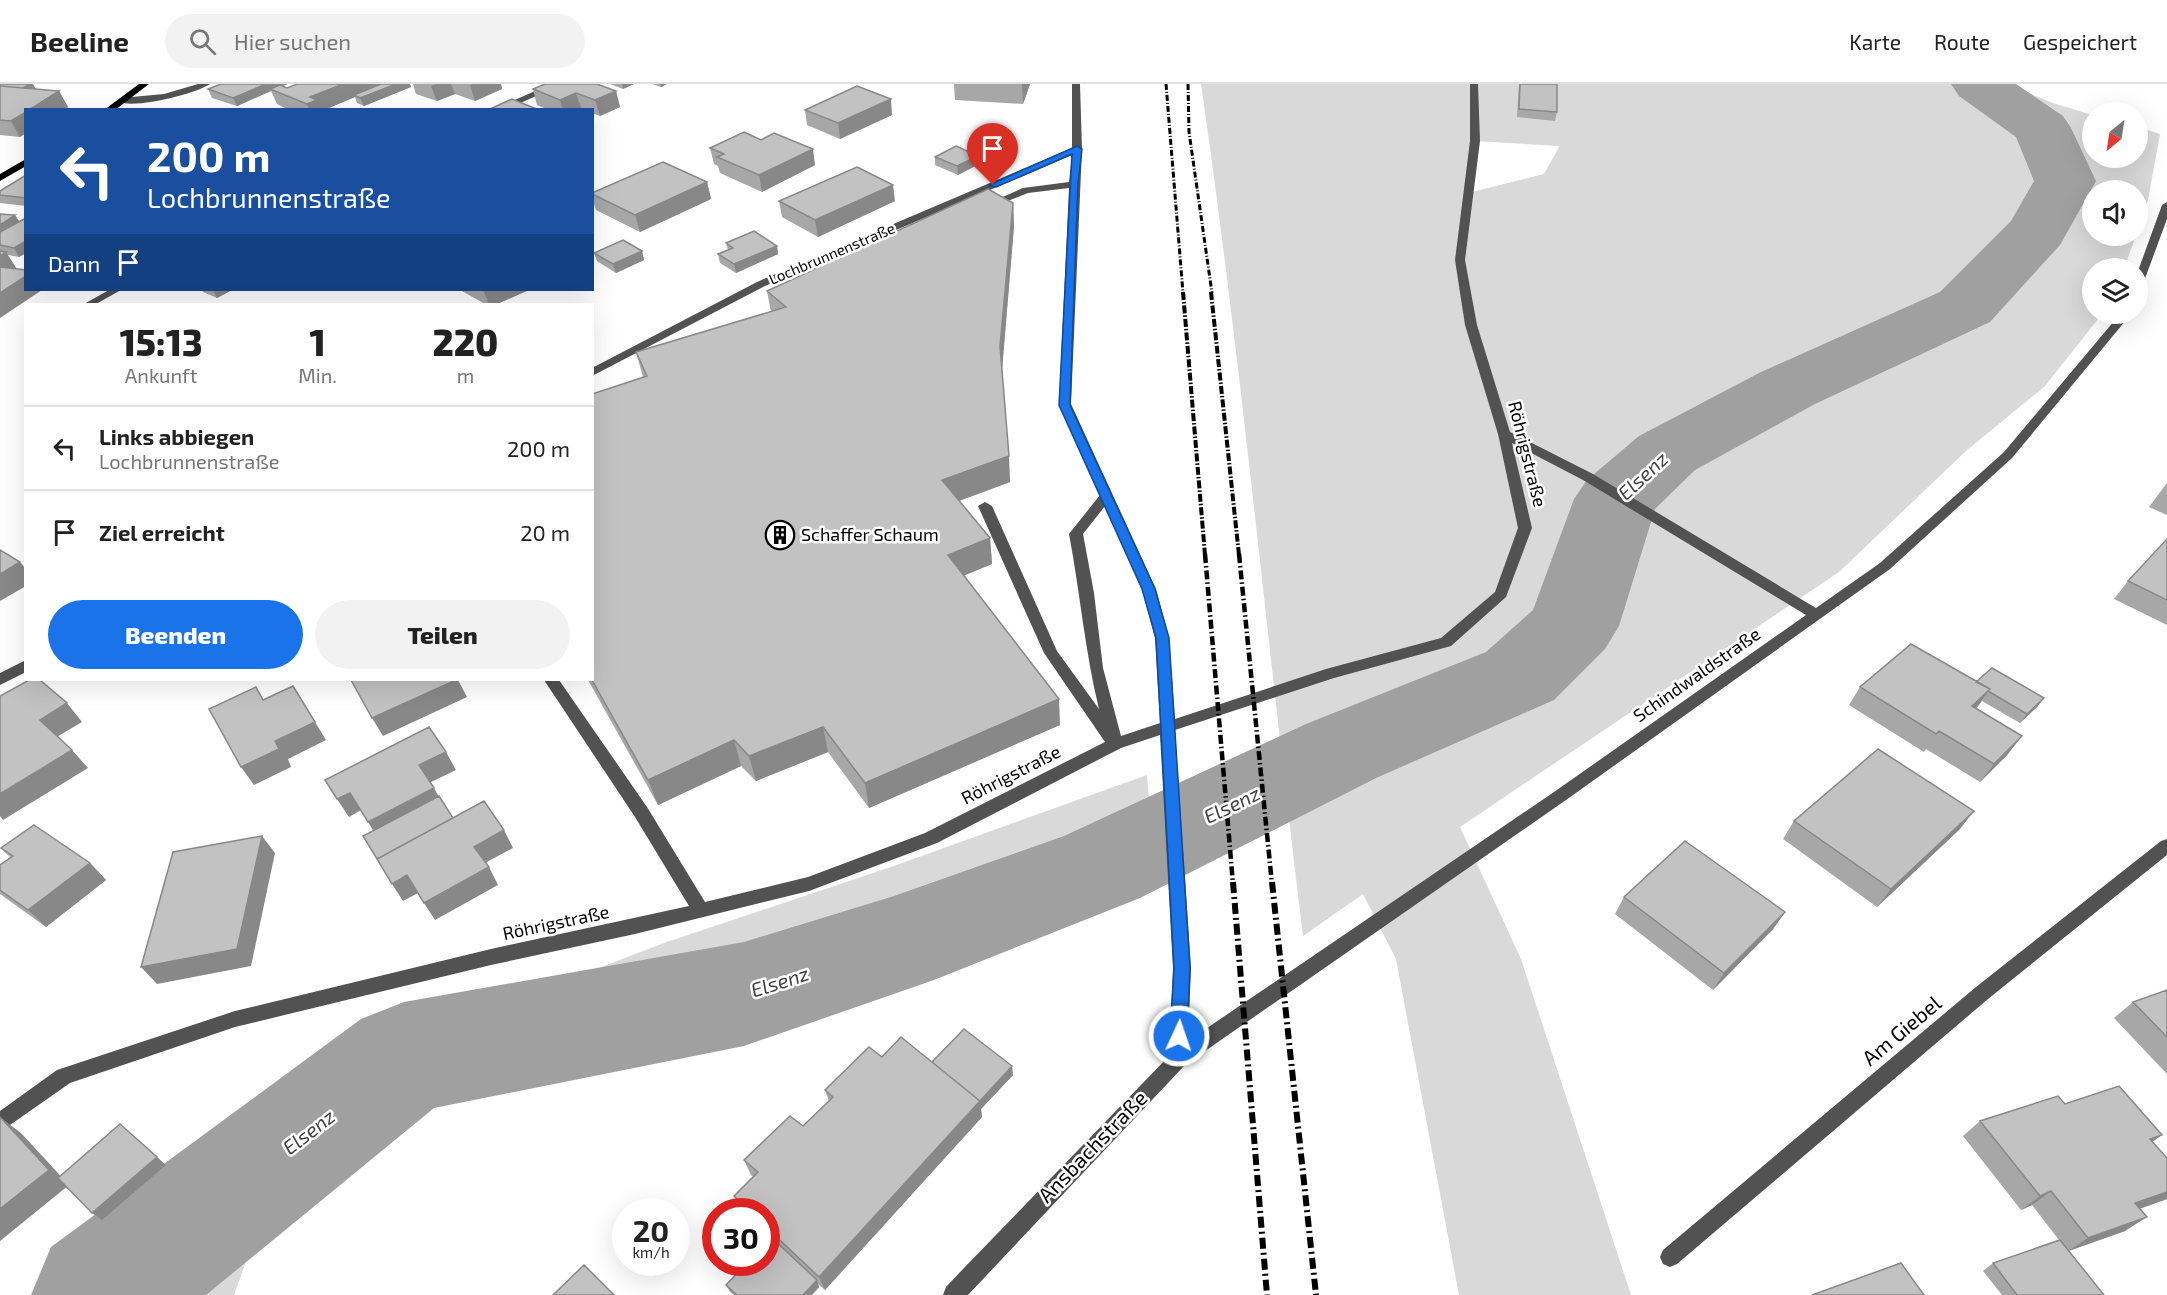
<!DOCTYPE html>
<html lang="de">
<meta charset="utf-8">
<style>
body{margin:0;font-family:"Exo 2",sans-serif;background:#f2f2f2;color:#222;height:100vh;display:flex;flex-direction:column;font-size:22px;white-space:nowrap}
*{box-sizing:border-box;margin:0}
p{font-size:20px;color:#767676}
.icon{flex:none;width:33px;height:33px;fill:none;stroke:currentColor;stroke-width:2;stroke-linecap:round;stroke-linejoin:round}
.map{position:relative;flex:1;overflow:hidden}
.panel{position:absolute;left:24px;top:219px;width:570px;height:378px;display:flex;flex-direction:column;background:#fff;border-radius:0px;box-shadow:0 6px 24px #0002}
.panel>*{flex:none}
.hud{position:absolute;left:24px;top:24px;width:570px;height:183px;border-radius:0px;box-shadow:0 6px 24px #0002;background:#1a4fa0;color:#fff;overflow:hidden}
.needle{width:39px;rotate:210deg}
.fabs{position:absolute;left:2082px;top:18px;display:grid;gap:12px}
.fabs a{display:grid;place-items:center;width:66px;height:66px;border-radius:50%;background:#fff;box-shadow:0 6px 24px #0002;font-size:30px}
.speed{position:absolute;left:612px;top:1114px;display:flex;gap:12px;font-size:30px;font-weight:700;text-align:center}
.speed>*{display:grid;place-content:center;width:78px;height:78px;border-radius:50%;background:#fff;box-shadow:0 6px 24px #0002;line-height:1}
.speed small{font-size:15px;font-weight:400}
.speed .limit{border:9px solid #d22;background:#fff;color:#111}
.pin{position:absolute;display:grid;place-items:center;width:51px;height:51px;color:#fff;margin:-62px -26px;border-radius:50% 50% 50% 0;rotate:-45deg;box-shadow:0 0 6px #0007}
.pin .icon{rotate:45deg}
.me{position:absolute;width:66px;margin:-33px;rotate:3deg;stroke-linejoin:round;filter:drop-shadow(0 0 4px #0008)}
.turn{display:flex;align-items:center;gap:21px;height:126px;padding:0 24px;font-size:27px}
.turn .icon{width:78px;height:78px;stroke-width:2.5}
.turn b{display:block;font-size:42px;line-height:51px}
.then{display:flex;align-items:center;height:57px;padding:0 24px;background:#0003;gap:12px;font-size:22px}
.eta{display:flex;justify-content:space-evenly;align-items:center;height:102px;text-align:center}
.eta b{font-size:36px;font-weight:800;line-height:42px}
.button{display:flex;gap:12px;margin-top:auto;padding:12px 24px}
.button a{flex:1;height:69px;border-radius:36px;background:#1a73e8;color:#fff;font-size:24px;font-weight:800;line-height:69px;text-align:center}
.button a+a{background:#f2f2f2;color:#222}
ul{padding:0;list-style:none}
li{display:flex;align-items:center;gap:18px;height:84px;padding:0 24px;border-top:2px solid #e0e0e0}
li div{flex:1}
li b{display:block;font-size:22px}
li em{font-style:normal}
header{display:flex;align-items:center;gap:36px;box-sizing:border-box;height:84px;padding:0 30px;background:#fff;border-bottom:2px solid #e0e0e0}
header strong{font-size:28px}
nav{display:flex;gap:33px;margin-inline-start:auto;font-size:21px}
.search{width:420px;height:54px;background:#f2f2f2;display:flex;align-items:center;gap:15px;box-sizing:border-box;padding:0 21px;border-radius:33px;color:#767676;font-size:22px}
.map>svg:first-child{display:block}
.green{fill:#d9d9d9;fill-rule:evenodd}
.lines{fill:none;stroke-linecap:round;stroke-linejoin:round}
.river{fill:#a0a0a0;fill-rule:evenodd}
.minor{fill:#525252;fill-rule:evenodd}
.major{fill:#000;fill-rule:evenodd}
.rail-far3{stroke:#000;stroke-width:3;stroke-dasharray:6 2 1 2;stroke-linecap:butt}
.rail-far2{stroke:#000;stroke-width:4;stroke-dasharray:8 2 1.5 2;stroke-linecap:butt}
.rail-far1{stroke:#000;stroke-width:4.5;stroke-dasharray:9 3 1.5 3;stroke-linecap:butt}
.rail{stroke:#000;stroke-width:6;stroke-dasharray:11 4 2 4;stroke-linecap:butt}
.wall{fill:#a7a7a7}
.shaded-wall{fill:#888}
.building{fill:#c2c2c2;stroke:#888;stroke-width:1.5}
.route{fill:#1a73e8;stroke:#114b97;stroke-width:1.5}
.labels{text-anchor:middle;stroke-width:5;stroke-linejoin:round;paint-order:stroke}
.far-street-label{font-size:15px;fill:#000;stroke:#fff}
.street-label{font-size:18px;fill:#000;stroke:#fff}
.poi-label{font-size:18px;fill:#000;stroke:#fff;text-anchor:start}
.water-label{font-size:20px;font-style:italic;fill:#414141;stroke:#fff}
.near-street-label{font-size:21px;fill:#000;stroke:#fff}
</style>
<header>
<strong>Beeline</strong>
<div class="search"><svg class="icon" aria-label="search" viewBox="0 0 24 24"><circle cx="10" cy="10" r="6"/><path d="M15 15l6 6"/></svg>Hier suchen</div>
<nav><a>Karte</a><a>Route</a><a>Gespeichert</a></nav>
</header>
<div class="map">
<svg width="2167" height="1211" viewBox="0 0 2167 1211">
<rect width="100%" height="100%" fill="#fff"/>
<path class="green" d="M1201,0H2006L2053,19L2092,31V74H2138V43L2160,50L2148,116L2138,146V106H2092V152H2136L2124,184H2092V230H2102L2045,302L1966,367L1839,488L1460,743L1521,875L1631,1211H1459L1396,875L1363,810L1303,852C1268,568 1242,283 1201,0ZM1475,57L1559,62V63L1544,90L1468,109Z
M1147,691L1155,789L884,887L712,928L470,950L274,1099L234,1211H120L274,1100L216,1045L476,931L664,859L891,783Z"/>
<g class="lines">
<path class="river" d="M1951,0H2016L2063,32L2071,44L2096,97L2060,161L1990,238L1815,320L1695,386L1655,425L1619,542L1605,565L1554,616L1376,694L1140,814L934,896L744,962L434,1024L206,1211H31L51,1163L361,935L404,918L744,858L894,812L1064,752L1306,640L1486,568L1533,526L1574,415L1587,396L1639,352L1761,288L1940,208L2011,137L2034,97L2016,53L1959,12Z"/>
<path class="minor" d="M198,0H210C196,10 131,26 117,17L121,14L164,10Z
M551,0H562L505,26H492Z
M1072,0H1080L1082,65L1071,320L1156,505L1169,554L1175,635L1326,585L1441,554L1495,508L1518,444L1498,350L1465,241L1455,176L1470,57V0H1478L1480,57L1465,176L1477,241L1510,348L1593,390L1816,524L1880,479L2004,368L2120,230H2131L2012,374L1890,485L1566,716L1185,981L968,1211H943L946,1203L963,1185L1169,972L1173,884L1160,651L1121,664L937,759L809,807L635,850L491,881L235,943L70,999L0,1048V1027L57,986L235,927L491,865L689,822L635,733L544,596H559L647,723L705,818L808,793L925,749L1105,658L1044,569L978,422L985,418L992,422L1057,567L1099,625C1085,568 1080,508 1069,450L1100,411L1059,320L1069,104L1028,109L987,125L982,122L1023,104L1069,98L1072,71L765,202L592,292V284L757,198L1072,64ZM1512,359L1583,396L1806,531L1554,708L1188,957L1191,884L1175,646L1334,594L1451,562L1506,513L1532,444ZM1105,422L1142,505L1155,554L1160,639L1121,652L1103,584L1094,509L1083,450Z
M2167,118V135L2143,200L2138,203V187L2162,121Z
M109,206H121L96,220H84Z
M26,576V588L0,601V589Z
M2167,755V771L1988,915L1677,1180L1670,1183L1663,1180L1660,1173L1663,1166L1976,903L2161,757Z"/>
<path class="major" d="M139,0H149L115,26H104Z
M26,75V82L0,97V90Z"/>
<path class="rail-far3" d="M1166,0L1183,209
M1188,0L1189,48L1212,209"/>
<path class="rail-far2" d="M1183,208L1205,471
M1211,208L1239,471"/>
<path class="rail-far1" d="M1205,470L1233,800
M1239,470L1272,800"/>
<path class="rail" d="M1233,798L1267,1211
M1272,798L1316,1211"/>
</g>
<path class="wall" d="M0,0L36,5L59,7L68,23L63,26H26V49L20,53L0,51Z
M221,0H288L283,2L287,4L297,0H410L411,3L364,22L357,19L355,13L324,26H289L277,20L271,7L237,22L212,14L208,5Z
M413,0H501L502,5L475,17L455,10L437,17L416,10Z
M610,0H634L623,5Z
M652,0H667L661,3Z
M954,0H1030L1023,20L955,16Z
M1519,0H1557V28L1555,37L1517,33Z
M533,5L616,7L620,23L600,32L592,29V26H584L581,24L578,26H549L537,21Z
M805,26L892,31L840,55L807,41Z
M710,64L815,81L762,108L720,89L718,82L714,80Z
M935,73L979,80L958,91L935,81Z
M26,91V122L0,119V107Z
M707,98L711,115L640,148L596,126L592,114V109Z
M779,117H895L818,153L782,133Z
M1013,119L1014,142L1002,284L1010,398L959,417L990,454L992,480L964,491L1060,641L869,724L828,668L756,697L741,682L658,721L588,596H592L643,293L636,268L771,228L767,207Z
M0,130L19,137L26,134V169L19,173L8,171L0,234Z
M726,159L777,162L778,170L736,189L720,179L718,170L728,166Z
M642,167L644,176L616,189L597,177L594,169Z
M202,206H232L217,214L203,208Z
M460,206H529L497,220H485Z
M2167,399V431L2149,423Z
M2167,455V541L2114,515L2128,497Z
M1976,598L2044,614L2037,623L2020,639L1982,617L1976,625L2008,670L1980,698L1926,665L1924,668L1849,621L1860,603Z
M1794,737L1960,745L1877,823L1783,755Z
M1,764L90,779L106,796L46,843L0,810V781L11,774Z
M1624,813L1785,828L1773,845L1713,906L1615,830Z
M2167,906V990L2114,934L2133,918Z
M932,978L1013,991L981,1025L982,1033L825,1206L818,1200L819,1203L812,1211H734L730,1208L726,1201L771,1154L766,1151V1128H743L734,1112L753,1093L751,1091L744,1076L803,1042L829,1017L825,1006Z
M2065,1020L2152,1058L2167,1074V1115L2139,1125L2125,1147L2069,1167L2104,1211H2002L1983,1187L1993,1179L2059,1156L2032,1121L2021,1126L1963,1052L1980,1037Z"/>
<path class="shaded-wall" d="M30,0H33L37,7L14,10Z
M266,0H288L273,6L270,5L271,7L237,22L233,14Z
M343,0H388L354,11L355,13L324,26H309L307,20L310,13Z
M396,0H410L411,3L364,22L360,14Z
M436,0H451L455,10L437,17L431,2Z
M473,0H501L502,5L475,17L470,1Z
M622,0H634L623,5Z
M660,0H667L661,3Z
M1022,0H1030L1023,20Z
M59,7L68,23L63,26H29Z
M616,7L620,23L600,32L595,16Z
M576,9L581,24L578,26H563L560,16Z
M891,15L892,31L840,55L838,39Z
M26,28V49L20,53L11,37Z
M813,65L815,81L762,108L759,91Z
M978,72L979,80L958,91L957,82Z
M707,98L711,115L640,148L635,131Z
M893,101L895,117L818,153L815,136Z
M1013,119L1014,142L1002,287L1000,262Z
M15,131L21,140L0,154V141Z
M26,157V169L19,173L14,164Z
M777,162L778,170L736,189L734,180Z
M642,167L644,176L616,189L613,180Z
M6,168L17,185L0,196V172Z
M26,192V206H42L0,234V209Z
M213,206H232L217,214Z
M483,206H529L497,220H489Z
M1009,372L1010,398L945,422L942,396Z
M990,454L992,480L951,497L948,471Z
M20,478L26,485V502L0,517V490Z
M456,596H458L467,613L383,652L372,634Z
M293,602L326,656L288,675L291,683L254,701L241,683L275,657Z
M1990,605L1977,623L1959,640L1972,622Z
M2044,614L2037,623L2020,639L2027,630Z
M1059,615L1060,641L869,724L865,699Z
M67,619L82,638L55,654L40,636Z
M823,643L828,668L756,697L749,672Z
M2022,652L2008,670L1980,698L1994,680Z
M734,656L741,682L658,721L648,696Z
M72,666L88,684L3,736L0,732V710Z
M446,668L456,686L429,699L419,681Z
M434,704L444,722L379,756L368,738Z
M350,709L361,726L349,733L337,715Z
M1974,727L1960,745L1877,823L1891,805Z
M504,746L513,764L483,780L474,763Z
M262,752L275,769L251,882L157,900L141,883Z
M90,779L106,796L46,843L28,826Z
M489,783L498,801L435,836L424,819Z
M407,791L418,809L403,817L392,800Z
M1785,828L1773,845L1713,906L1724,889Z
M1012,982L1013,991L981,1025L982,1033L825,1206L819,1193Z
M0,1033L21,1049L69,1101L0,1157Z
M120,1040L166,1081L102,1136L92,1129Z
M2162,1051L2141,1066L2150,1055Z
M2051,1107L2032,1121L2021,1126L2040,1112Z
M2167,1108V1115L2114,1134L2135,1119Z
M2147,1133L2125,1147L2068,1167L2088,1154Z
M817,1196L819,1203L812,1211H803Z"/>
<path class="building" d="M0,0H30L23,4L0,2Z
M221,0H266L233,14L208,5Z
M297,0H343L310,13L317,16L307,20L270,5L280,1L287,4Z
M381,0H396L360,14L354,11Z
M545,0H597L616,7L595,16L576,9L560,16L533,5Z
M1520,0H1557V28L1519,25Z
M0,2L59,7L29,26H26V28L11,37L0,36Z
M857,2L891,15L838,39L805,26Z
M512,15L539,26H488Z
M744,48L761,56L774,49L813,65L759,91L717,73L724,70L710,64Z
M956,62L978,72L957,82L935,73Z
M663,78L707,98L635,131L592,110V109Z
M857,83L893,101L815,136L779,117Z
M26,91V114L0,111V107Z
M988,105L1013,119L1000,262L1009,372L942,396L990,454L948,471L1059,615L865,699L823,643L749,672L734,656L648,696L592,596V310L647,292L636,268L786,223L767,207Z
M0,130L15,131L0,141Z
M26,134V157L14,164L0,161V148Z
M754,147L777,162L734,180L718,170L733,164L726,159Z
M623,156L642,167L613,180L594,169Z
M0,167L6,168L0,172Z
M0,183L26,186V192L0,209Z
M2167,455V516L2128,497Z
M0,466L20,478L0,490Z
M1911,560L1990,605L1972,622L2022,652L1994,680L1939,647L1936,650L1860,603Z
M1992,584L2044,614L2027,630L1988,607L1990,605L1976,598Z
M29,596H40L67,619L40,636L72,666L0,710V612Z
M351,596H456L372,634Z
M293,602L315,638L275,657L279,665L241,683L209,625L256,603L263,616Z
M429,643L446,668L419,681L434,704L368,738L350,709L337,715L325,696Z
M1878,665L1974,727L1891,805L1794,737Z
M439,712L453,734L377,775L363,752Z
M484,717L504,746L474,763L489,783L424,819L407,791L392,800L377,775Z
M34,741L90,779L28,826L0,806V781L13,772L1,764Z
M262,752L237,865L141,883L173,768Z
M1685,757L1785,828L1724,889L1624,813Z
M2167,906V953L2133,918Z
M964,945L1012,982L980,1017L932,978Z
M901,953L980,1017L819,1193L766,1143V1128H751L734,1112L758,1088L744,1076L790,1032L803,1042L833,1013L825,1006L869,963L882,973Z
M2119,1002L2162,1051L2150,1055L2167,1074V1108L2135,1119L2147,1133L2088,1154L2051,1107L2040,1112L1980,1037L2058,1012L2065,1020Z
M0,1033L49,1086L0,1125Z
M120,1040L157,1073L92,1129L58,1094Z
M772,1154L817,1196L803,1211H737L726,1201L747,1179H766V1159Z
M2060,1156L2104,1211H2017L1993,1179Z
M1901,1179L1924,1211H1812Z
M584,1181L614,1211H553Z"/>
<path class="route" d="M1077,62L1082,65L1078,100L1070,321L1155,505L1169,554L1190,884L1187,952L1185,957L1179,960L1173,957L1170,952L1174,884L1156,554L1142,505L1059,321L1072,70L996,103L989,101Z"/>
<defs>
<g id="building-ring" transform="scale(1.5)"><circle r="9.5" fill="#fff" stroke="#000" stroke-width="1.5"/><path d="M-4-6H4V6H1V3H-1V6H-4ZM-2.5-4.3h1.7v1.8h-1.7ZM.8-4.3h1.7v1.8H.8ZM-2.5-1h1.7V.8h-1.7ZM.8-1h1.7V.8H.8Z" fill="#000"/></g>
</defs>
<g fill-rule="evenodd">
<use href="#building-ring" x="780" y="451"/>
</g>
<g class="labels">
<g class="far-street-label">
<text transform="translate(832 170) rotate(-23)" y="5">Lochbrunnenstraße</text>
</g>
<g class="street-label">
<text transform="translate(1527 370) rotate(76)" y="6">Röhrigstraße</text>
<text transform="translate(1697 591) rotate(-35)" y="6">Schindwaldstraße</text>
<text transform="translate(1011 691) rotate(-27)" y="6">Röhrigstraße</text>
<text transform="translate(556 839) rotate(-12)" y="6">Röhrigstraße</text>
</g>
<g class="poi-label">
<text x="801" y="457">Schaffer Schaum</text>
</g>
<g class="water-label">
<text transform="translate(1643 392) rotate(-43)" y="7">Elsenz</text>
<text transform="translate(1232 721) rotate(-26)" y="7">Elsenz</text>
<text transform="translate(780 898) rotate(-18)" y="7">Elsenz</text>
<text transform="translate(309 1048) rotate(-38)" y="7">Elsenz</text>
</g>
<g class="near-street-label">
<text transform="translate(1902 947) rotate(-40)" y="7">Am Giebel</text>
<text transform="translate(1093 1063) rotate(-46)" y="7">Ansbachstraße</text>
</g>
</g>
</svg>
<div class="fabs">
<a><svg class="needle" viewBox="-14 -14 28 28"><path d="M0-13l5 13h-10z" fill="#e53935"/><path d="M0 13l5-13h-10z" fill="#767676"/></svg></a>
<a><svg class="icon" aria-label="sound" viewBox="0 0 24 24"><path d="M4 9h4l5-4v14l-5-4H4zM17 9q2 3 0 6"/></svg></a>
<a><svg class="icon" aria-label="layers" viewBox="0 0 24 24"><path d="M12 4l9 5-9 5-9-5zM3 14l9 5 9-5"/></svg></a>
</div>
<div class="speed"><div>20<small>km/h</small></div><div class="limit">30</div></div>
<div class="pin" style="left:993px;top:101px;background:#d93025"><svg class="icon" aria-label="arrive" viewBox="0 0 24 24"><path d="M6 21V4h12l-3 4 3 4H6"/></svg></div>
<svg class="me" style="left:1179px;top:952px" viewBox="-20 -20 40 40"><circle r="17" fill="#1a73e8" stroke="#fff" stroke-width="3"/><path d="M0-11L8 9 0 5-8 9z" fill="#fff"/></svg>
<div class="hud">
<div class="turn"><svg class="icon" aria-label="left" viewBox="0 0 24 24"><path d="M17 20v-9H6M10 6l-5 5 5 5"/></svg><div><b>200 m</b>Lochbrunnenstraße</div></div>
<div class="then">Dann<svg class="icon" aria-label="arrive" viewBox="0 0 24 24"><path d="M6 21V4h12l-3 4 3 4H6"/></svg></div>
</div>
<section class="panel">
<div class="eta">
<div><b>15:13</b><p>Ankunft</p></div>
<div><b>1</b><p>Min.</p></div>
<div><b>220</b><p>m</p></div>
</div>
<ul>
<li><svg class="icon" aria-label="left" viewBox="0 0 24 24"><path d="M17 20v-9H6M10 6l-5 5 5 5"/></svg><div><b>Links abbiegen</b><p>Lochbrunnenstraße</p></div><em>200 m</em></li>
<li><svg class="icon" aria-label="arrive" viewBox="0 0 24 24"><path d="M6 21V4h12l-3 4 3 4H6"/></svg><div><b>Ziel erreicht</b></div><em>20 m</em></li>
</ul>
<div class="button"><a>Beenden</a><a>Teilen</a></div>
</section>
</div>
